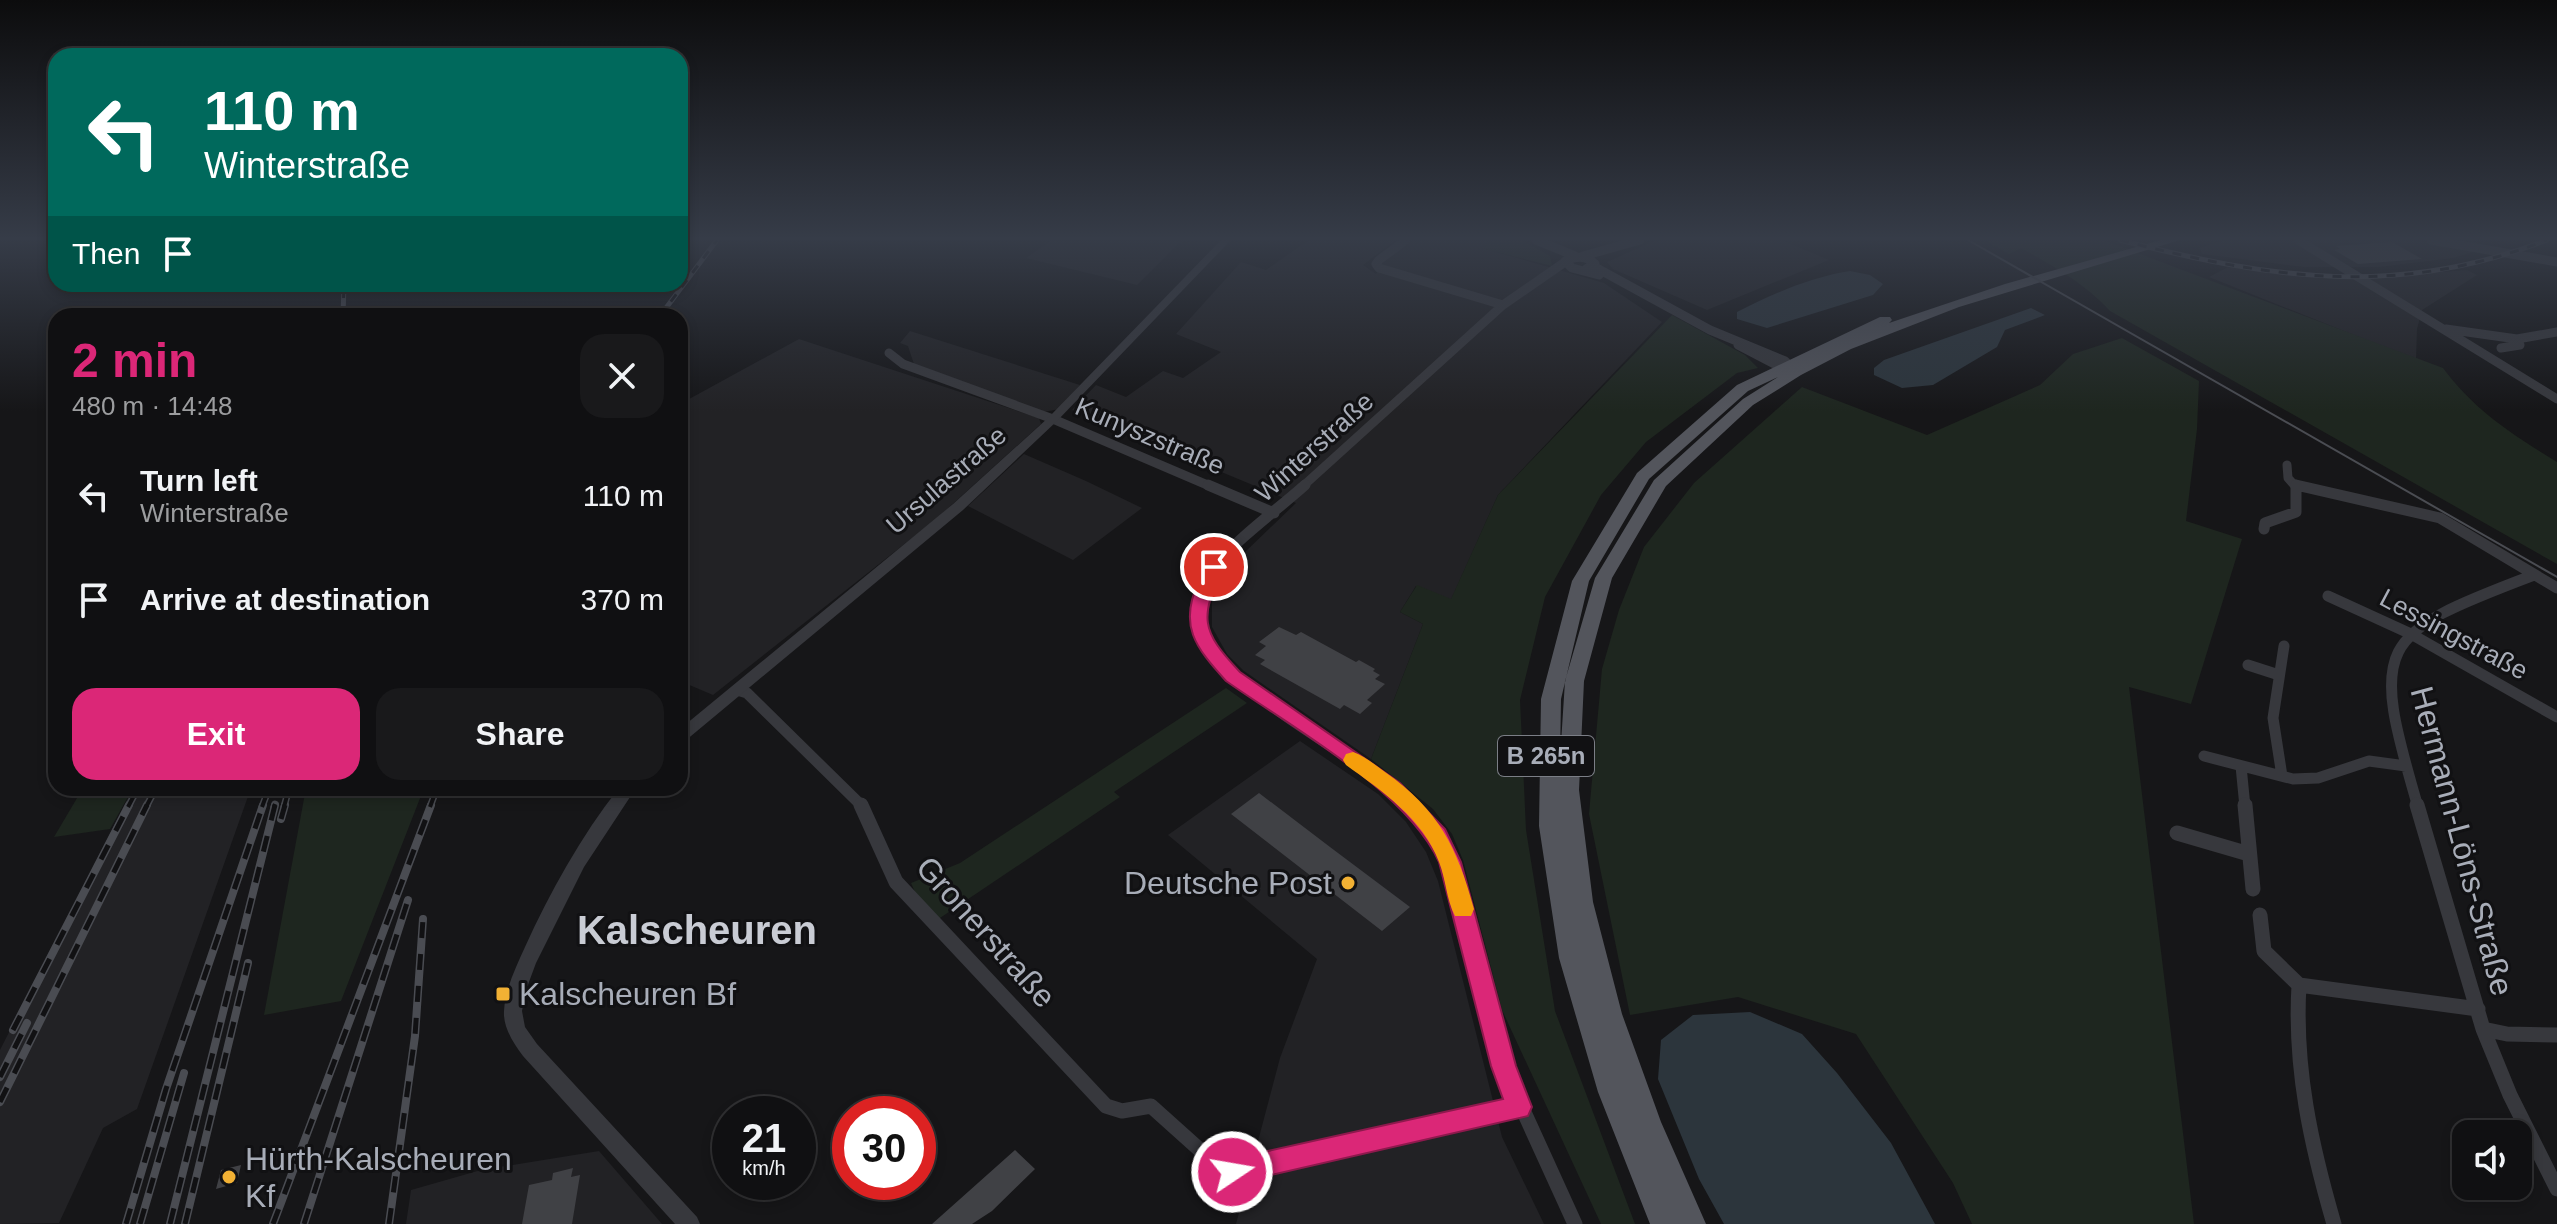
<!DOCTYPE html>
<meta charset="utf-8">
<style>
body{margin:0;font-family:Arial,sans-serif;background:#19191b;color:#f1f3f6;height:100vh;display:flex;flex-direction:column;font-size:30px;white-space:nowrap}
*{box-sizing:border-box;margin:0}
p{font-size:26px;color:#9c9d9f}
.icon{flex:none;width:44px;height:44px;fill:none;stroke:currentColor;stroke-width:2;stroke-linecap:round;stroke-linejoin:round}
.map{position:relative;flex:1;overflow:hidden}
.sheet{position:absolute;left:48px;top:308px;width:640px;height:488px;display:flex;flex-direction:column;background:#101012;border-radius:24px;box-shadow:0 4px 12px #0003,0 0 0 2px #303032}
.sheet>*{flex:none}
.hud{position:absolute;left:48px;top:48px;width:640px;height:244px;border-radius:24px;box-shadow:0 4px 12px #0003,0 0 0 2px #303032;background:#00695c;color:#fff;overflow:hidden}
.tools{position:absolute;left:2452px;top:1120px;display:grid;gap:16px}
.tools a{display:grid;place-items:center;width:80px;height:80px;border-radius:16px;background:#101012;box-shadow:0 4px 12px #0003,0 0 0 2px #303032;font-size:40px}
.speed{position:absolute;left:712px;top:1096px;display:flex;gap:16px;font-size:40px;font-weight:700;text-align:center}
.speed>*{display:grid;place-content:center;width:104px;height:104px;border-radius:50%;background:#101012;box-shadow:0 4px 12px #0003,0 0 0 2px #303032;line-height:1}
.speed small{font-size:20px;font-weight:400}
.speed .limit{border:12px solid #d22;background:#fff;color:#111}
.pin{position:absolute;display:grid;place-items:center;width:68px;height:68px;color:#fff;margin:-34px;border:4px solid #fff;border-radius:50%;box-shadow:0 2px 8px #0007}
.me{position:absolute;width:88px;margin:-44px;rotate:78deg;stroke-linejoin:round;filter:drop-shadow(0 0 6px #0008)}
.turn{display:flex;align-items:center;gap:28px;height:168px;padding:0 24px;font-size:36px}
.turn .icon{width:104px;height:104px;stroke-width:2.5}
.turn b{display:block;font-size:56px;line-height:68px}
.then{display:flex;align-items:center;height:76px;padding:0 24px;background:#0003;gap:16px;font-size:30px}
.round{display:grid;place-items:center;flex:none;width:84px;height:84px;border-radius:24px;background:#19191b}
.head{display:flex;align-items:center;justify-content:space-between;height:136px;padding:0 24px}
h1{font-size:48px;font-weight:800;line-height:60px;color:#db2777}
.action{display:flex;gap:16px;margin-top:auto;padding:16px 24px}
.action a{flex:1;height:92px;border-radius:24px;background:#db2777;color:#fff;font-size:32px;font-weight:800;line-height:92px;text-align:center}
.action a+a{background:#19191b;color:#f1f3f6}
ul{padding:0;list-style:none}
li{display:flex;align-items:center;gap:24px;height:104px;padding:0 24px}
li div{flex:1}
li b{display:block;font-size:30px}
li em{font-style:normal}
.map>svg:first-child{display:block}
.built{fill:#222225}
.green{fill:#1e261f}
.water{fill:#2c353c}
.building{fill:#404145}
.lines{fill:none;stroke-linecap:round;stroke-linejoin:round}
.minor-far2{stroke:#37383d;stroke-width:9}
.minor-far1{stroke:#37383d;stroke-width:11}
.minor{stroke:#37383d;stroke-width:15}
.tertiary{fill:#37383d;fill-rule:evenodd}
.primary{fill:#53555c;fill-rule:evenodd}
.tram{stroke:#4a4c52;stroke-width:2}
.rail-far2-casing{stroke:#4a4c52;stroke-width:5}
.rail-far1-casing{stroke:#4a4c52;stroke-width:7}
.rail-casing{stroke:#4a4c52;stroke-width:8}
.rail-far2{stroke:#111113;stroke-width:3;stroke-dasharray:9;stroke-linecap:butt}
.rail-far1{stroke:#111113;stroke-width:4;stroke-dasharray:12;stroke-linecap:butt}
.rail{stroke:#111113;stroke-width:5;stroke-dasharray:16;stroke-linecap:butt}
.route{fill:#db2777;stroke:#8e194d;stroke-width:2}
.slow{fill:#f59e0b}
.poi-dot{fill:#f2b134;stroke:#111113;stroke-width:3}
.labels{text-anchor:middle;stroke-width:6;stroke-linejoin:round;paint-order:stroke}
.shield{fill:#111113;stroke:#7b7e86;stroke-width:2}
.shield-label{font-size:24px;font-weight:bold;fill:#a8adb8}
.street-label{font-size:26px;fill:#a8adb8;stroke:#111113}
.near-street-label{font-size:32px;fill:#a8adb8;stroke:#111113}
.near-poi-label{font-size:32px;fill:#a8adb8;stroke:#111113;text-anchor:start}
.near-district-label{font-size:40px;font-weight:bold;fill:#c9ccd4;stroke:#111113}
</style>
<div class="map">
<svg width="2557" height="1224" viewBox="0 0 2557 1224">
<rect width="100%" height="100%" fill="#161618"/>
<path class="built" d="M1052,240H1182L1137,285L1026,258Z
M1309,240H1396L1363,265L1376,274L1384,260L1415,240H1491L1482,248L1604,283L1662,322L1498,495L1451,600L1416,586L1400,612L1423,624L1371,759L1244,671L1227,654L1212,627V591L1217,579L1296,503L1072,410L1096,385L1126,397L1163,371L1183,378L1221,352L1176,334L1241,262L1266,270Z
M1656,240H1781L1829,260L1707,310L1613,269L1607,262Z
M2225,240H2415L2476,251L2453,258L2379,267H2304L2202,254L2200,248Z
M2228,267L2349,279L2467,270L2477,275L2422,310L2417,329L2416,360L2209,277Z
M910,331L1080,385L1060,409L1043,412L914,364L908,346L900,343Z
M799,339L1039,418L1041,424L935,520L713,695L680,681V404Z
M1024,454L1086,481L1142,508L1073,560L968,506Z
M1300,741L1378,794L1406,822L1426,852L1438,881L1502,1137L1544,1224H1236L1280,1058L1317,959L1168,835Z
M133,788H251L137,1109L103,1128L59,1223L0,1224V1050Z
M599,1151L662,1224H406L411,1190L481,1170Z"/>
<path class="green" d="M1491,240H1522L1550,256L1552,266L1481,248Z
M1984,240H2103L2443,368C2474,410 2513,435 2557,462V564L2110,311C2083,282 2054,267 2021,248L2009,254Z
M1672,315L1745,355L1758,368L1737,373L1646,442L1601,495L1545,597L1520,700L1526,830L1555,1011L1635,1224H1601L1502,1010L1463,860L1452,834L1433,809L1371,759L1423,624L1400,612L1417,585L1451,599L1498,495Z
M2122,338L2199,381L2197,429L2186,521L2242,539L2191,704L2129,687L2194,1224H1972L1953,1183L1856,1034L1738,997L1630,1015L1589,814L1602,669L1619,610L1644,547L1694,483L1802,387L1927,435L2040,385L2073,354Z
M1226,688L1247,703L1114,792L1120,797L937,920L919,901L911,883L960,863Z
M83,788H133L110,829L54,837Z
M306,788H424L341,1001L264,1015Z"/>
<path class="water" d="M1850,271L1870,275L1883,284L1873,295L1767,328L1737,319V312C1772,294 1811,277 1850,271Z
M2031,308L2045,315L2005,330L1997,347L1933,385L1902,388L1874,375V368L1884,360Z
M1750,1012L1802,1034L1837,1073L1891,1143L1935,1224H1724L1699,1179L1658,1079L1661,1040L1693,1015Z"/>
<path class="building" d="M2392,242L2422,259L2358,264L2334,250L2340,249L2336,246Z
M1279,627L1296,635L1301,632L1356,662L1359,660L1375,669L1373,671L1380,675L1375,679L1385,684L1367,700L1372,703L1360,714L1344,705L1340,709L1260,664L1265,660L1255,655L1266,646L1259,642Z
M1259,793L1330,847L1410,907L1382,931L1231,814Z
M1015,1150L1035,1169L992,1211L972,1224H932Z
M241,1165L237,1183L216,1189L221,1170Z
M573,1168L571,1177L580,1175L572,1224H522L529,1185L552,1180L553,1173Z"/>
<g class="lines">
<path class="minor-far2" d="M1406,240L1379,260L1376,264L1379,268L1503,305
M1536,240L1575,256
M2298,240L2557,399
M2431,240L2557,262
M1583,256L1640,240
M1593,266L1710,330L1785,361L1794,370
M1586,269L1595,264C1586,255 1576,256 1565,261L1572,268L1599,275
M2446,329L2517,339L2557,332
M1738,345L1786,370
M2501,348L2520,345L2517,339
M889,353L903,364L1053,419L1212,487
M2287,465L2288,478L2296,487
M2296,485L2304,487
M1302,487L1503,305L1565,262"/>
<path class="minor-far1" d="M1208,485L1274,513
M1305,485C1276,511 1240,536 1214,567C1135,662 1367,752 1414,807
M2296,485L2440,518L2557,588
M2264,529L2265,523L2296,512V485
M2328,596L2411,634L2557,717
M2248,665L2279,675
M737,690L747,693L863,807
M2204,756L2293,779L2318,778L2369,761L2406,766
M2241,766L2245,807
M2282,776L2273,718L2284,646
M2418,807C2370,643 2375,635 2534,575"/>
<path class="minor" d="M861,805L896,882L1106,1106L1122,1111L1151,1106L1219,1167L1232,1172L1250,1169L1519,1107
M1412,805L1433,830L1450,862L1503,1066L1575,1224
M2245,805L2253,889
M2417,805L2483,1029L2510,1095L2557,1189
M2177,833L2249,854
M2260,915L2264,951L2299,985
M2483,1029L2507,1034L2557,1035
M2334,1224C2311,1145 2294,1068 2299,985L2478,1009"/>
<path class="tertiary" d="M1221,240H1231L1057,421L963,510L685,741L680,743V729L953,504L1049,417Z
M619,788H636L584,867L536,963L526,990L522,1011L525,1027L537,1044L697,1217L700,1224H675L523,1056C514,1044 503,1028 504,1011C505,989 516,967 525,947C550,892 581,836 619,788Z"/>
<path class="primary" d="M2161,240H2180L1959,307L1851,349L1801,375L1753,405L1666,486L1612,578L1584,681L1579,790L1593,902L1622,1014L1661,1122L1706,1224H1678L1661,1184L1678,1224H1650L1598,1092L1559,958L1539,826L1541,699L1572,581L1637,473L1737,385L1880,317H1890L1892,320L1889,323L2005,284ZM1778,377L1743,399L1654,480L1595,578L1565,681L1560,759L1561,699L1589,581L1649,479L1748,391Z"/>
<path class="tram" d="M1968,240L2557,577"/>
<g class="rail-far2-casing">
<path id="rail-far2" d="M2120,240C2271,279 2398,298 2547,240
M343,316L344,284
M660,316L717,240"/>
</g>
<g class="rail-far1-casing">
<path id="rail-far1" d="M128,807L138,788
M146,807L156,788
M262,807L269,788
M274,807L275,804
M284,807L289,788
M430,807L437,788"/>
</g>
<g class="rail-casing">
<path id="rail" d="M281,819L285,805
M13,1030L129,805
M0,1077L27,1023
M0,1102L147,805
M126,1224L166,1089L263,805
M140,1224L184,1073
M170,1224L275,805
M185,1224L248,963
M273,1224L431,805
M304,1224L408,900
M389,1224L415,1036L423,919"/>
</g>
<use href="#rail-far2" class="rail-far2"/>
<use href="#rail-far1" class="rail-far1"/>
<use href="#rail" class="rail"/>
</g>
<linearGradient id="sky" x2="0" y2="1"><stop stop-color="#0c0c0d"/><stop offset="0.58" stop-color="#363c48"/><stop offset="1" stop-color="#363c48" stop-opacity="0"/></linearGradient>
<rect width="2557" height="411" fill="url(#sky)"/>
<path class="route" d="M1214,562L1223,567C1200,618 1200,630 1240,672L1400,783L1445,829L1461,862L1516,1066L1532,1107L1528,1116L1232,1184L1222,1181L1218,1172L1222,1163L1232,1159L1503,1099L1491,1066L1439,862C1406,790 1291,727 1226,681C1195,647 1178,625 1199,581C1203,572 1204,564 1214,562Z"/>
<path class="slow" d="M1353,752C1365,756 1375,765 1385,772C1439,810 1457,847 1474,909L1471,916H1455C1446,899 1446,879 1439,862C1423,819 1382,791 1346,765L1343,760L1346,754Z"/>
<g class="poi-dot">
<circle cx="1348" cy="883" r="8"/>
<rect x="495" y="986" width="16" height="16" rx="4"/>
<circle cx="229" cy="1177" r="8"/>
</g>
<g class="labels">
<rect class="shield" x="1498" y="736" width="96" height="40" rx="6"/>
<g class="shield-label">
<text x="1546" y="764">B 265n</text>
</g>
<g class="street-label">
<text transform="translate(1150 436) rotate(23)" y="9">Kunyszstraße</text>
<text transform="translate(1314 447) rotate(-42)" y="9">Winterstraße</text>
<text transform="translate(946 480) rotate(-41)" y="9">Ursulastraße</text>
<text transform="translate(2454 634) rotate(28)" y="9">Lessingstraße</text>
</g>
<g class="near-street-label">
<text transform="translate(2462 841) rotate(75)" y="11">Hermann-Löns-Straße</text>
<text transform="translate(986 932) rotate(48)" y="11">Gronerstraße</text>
</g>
<g class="near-poi-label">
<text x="1332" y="894" text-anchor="end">Deutsche Post</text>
<text x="519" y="1005">Kalscheuren Bf</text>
<text x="245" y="1170">Hürth-Kalscheuren<tspan x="245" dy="37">Kf</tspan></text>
</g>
<g class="near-district-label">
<text x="697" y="944">Kalscheuren</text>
</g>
</g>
</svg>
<div class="tools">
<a><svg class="icon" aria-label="sound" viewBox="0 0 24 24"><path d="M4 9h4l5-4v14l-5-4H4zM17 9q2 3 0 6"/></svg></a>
</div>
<div class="speed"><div>21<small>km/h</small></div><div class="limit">30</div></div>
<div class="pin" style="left:1214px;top:567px;background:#d93025"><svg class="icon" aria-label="arrive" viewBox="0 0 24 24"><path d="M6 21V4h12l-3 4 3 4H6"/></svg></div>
<svg class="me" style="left:1232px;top:1172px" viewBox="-20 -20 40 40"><circle r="17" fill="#db2777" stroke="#fff" stroke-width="3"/><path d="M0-11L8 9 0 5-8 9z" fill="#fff"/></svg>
<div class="hud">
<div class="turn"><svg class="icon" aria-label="left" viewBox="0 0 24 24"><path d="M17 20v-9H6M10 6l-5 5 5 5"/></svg><div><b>110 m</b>Winterstraße</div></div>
<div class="then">Then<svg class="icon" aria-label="arrive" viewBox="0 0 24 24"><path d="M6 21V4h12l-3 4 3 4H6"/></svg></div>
</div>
<section class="sheet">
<div class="head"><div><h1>2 min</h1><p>480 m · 14:48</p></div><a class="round"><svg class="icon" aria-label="close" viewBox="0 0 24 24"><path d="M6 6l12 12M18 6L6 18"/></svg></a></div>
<ul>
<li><svg class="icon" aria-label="left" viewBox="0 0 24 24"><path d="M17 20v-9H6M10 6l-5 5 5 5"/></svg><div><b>Turn left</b><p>Winterstraße</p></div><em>110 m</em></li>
<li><svg class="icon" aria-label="arrive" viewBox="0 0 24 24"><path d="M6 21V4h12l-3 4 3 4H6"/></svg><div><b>Arrive at destination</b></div><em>370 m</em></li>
</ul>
<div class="action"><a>Exit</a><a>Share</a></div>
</section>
</div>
